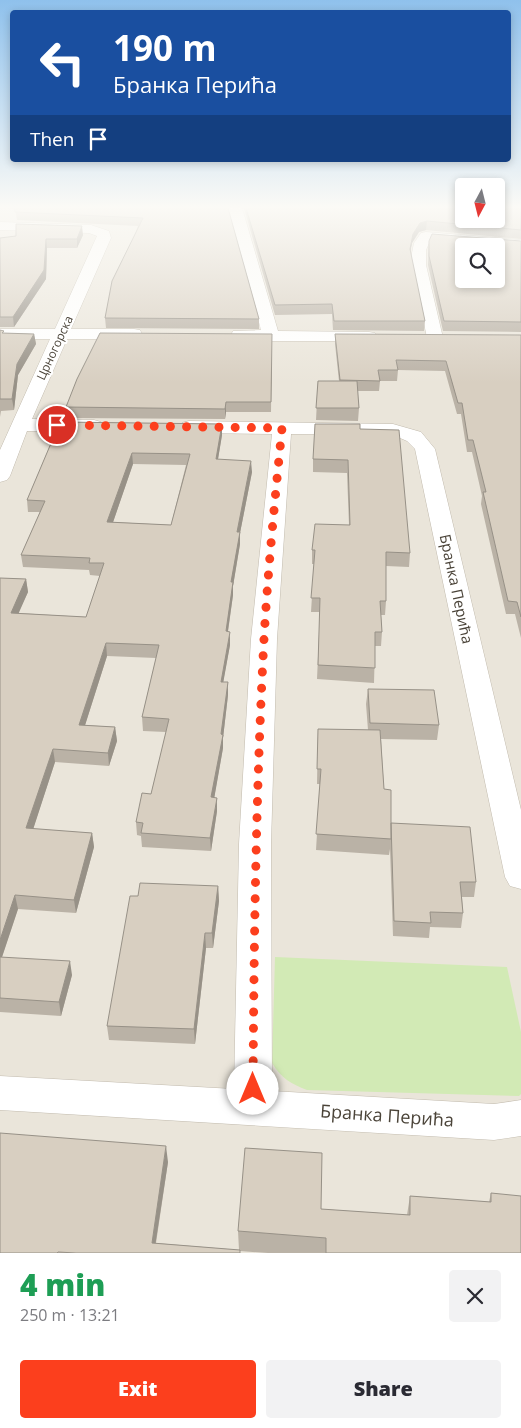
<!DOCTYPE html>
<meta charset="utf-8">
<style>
body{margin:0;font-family:"Open Sans",sans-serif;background:#f2f2f3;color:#2b2b33;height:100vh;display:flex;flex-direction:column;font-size:19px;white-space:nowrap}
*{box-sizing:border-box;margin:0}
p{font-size:16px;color:#7c7c81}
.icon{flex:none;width:28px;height:28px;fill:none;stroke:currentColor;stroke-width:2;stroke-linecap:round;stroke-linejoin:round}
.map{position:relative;height:1253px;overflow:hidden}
.side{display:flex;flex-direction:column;background:#fff;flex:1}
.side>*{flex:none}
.banner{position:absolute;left:10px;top:10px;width:501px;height:152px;border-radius:5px;box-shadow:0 2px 8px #0003;background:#1a4fa0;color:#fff;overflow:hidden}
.needle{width:32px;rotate:187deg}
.tools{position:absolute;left:455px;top:178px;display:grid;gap:10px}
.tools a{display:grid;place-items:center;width:50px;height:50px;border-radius:5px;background:#fff;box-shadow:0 2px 8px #0003;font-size:25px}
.pin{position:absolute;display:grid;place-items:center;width:42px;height:42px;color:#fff;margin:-21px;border:2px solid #fff;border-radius:50%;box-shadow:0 1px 5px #0007}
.me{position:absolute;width:55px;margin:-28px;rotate:0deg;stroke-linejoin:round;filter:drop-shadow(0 0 4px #0008)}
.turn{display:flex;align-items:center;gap:18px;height:105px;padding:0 20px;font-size:22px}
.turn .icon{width:65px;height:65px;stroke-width:2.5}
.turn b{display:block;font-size:35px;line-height:42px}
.then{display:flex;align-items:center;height:48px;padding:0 20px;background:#0003;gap:10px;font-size:19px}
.round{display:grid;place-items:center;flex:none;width:52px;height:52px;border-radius:5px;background:#f2f2f3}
.headline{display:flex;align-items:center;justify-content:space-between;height:85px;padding:0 20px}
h1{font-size:30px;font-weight:800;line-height:38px;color:#1e9e55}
.cta{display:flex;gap:10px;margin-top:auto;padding:10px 20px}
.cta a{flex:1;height:58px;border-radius:5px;background:#fc3f1d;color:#fff;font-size:20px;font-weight:800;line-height:58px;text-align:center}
.cta a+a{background:#f2f2f3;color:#2b2b33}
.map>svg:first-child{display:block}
.residential{fill:#eae5da;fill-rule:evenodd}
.green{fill:#d2eab5}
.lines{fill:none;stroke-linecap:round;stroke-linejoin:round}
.street-casing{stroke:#c2bbae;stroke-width:1}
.street{fill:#fff;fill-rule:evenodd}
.wall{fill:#bab2a6;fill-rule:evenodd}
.shaded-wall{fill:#979187}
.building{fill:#d8cfc1;stroke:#979187;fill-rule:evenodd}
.route{stroke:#fc3f1d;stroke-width:9;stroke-dasharray:0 16.2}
.labels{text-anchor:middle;stroke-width:4;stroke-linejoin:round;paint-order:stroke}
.far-street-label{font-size:12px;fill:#4b4439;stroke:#fff}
.street-label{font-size:15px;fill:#4b4439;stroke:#fff}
.near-street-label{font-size:18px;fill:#4b4439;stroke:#fff}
</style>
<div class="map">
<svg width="521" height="1253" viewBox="0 0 521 1253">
<rect width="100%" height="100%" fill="#f6f3ec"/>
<path class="residential" d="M0,208H464V219H496L521,208V1253H0ZM464,246H496V279H464Z"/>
<path class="green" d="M275,957L507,967L521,1032V1094L519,1096L307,1090C291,1084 281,1078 272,1063Z"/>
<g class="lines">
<g class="street-casing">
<path id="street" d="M228,208H242L278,331L369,332L375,333L377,337L375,341H271L233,339L231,335L233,331L261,330Z
M0,222L91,225L109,231L111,238L71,329H134L140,330L142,334L140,338L134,339H67L32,419L94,420L101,422L104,426L101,430L94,432L27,431L10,476L7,480L0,482V450L50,339H0V329H55L97,236L89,233L0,230Z
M426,232L521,240V248L430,241L426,250V265L443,338L441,342H429L427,338L411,258L414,243L421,233Z
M189,421L393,424L421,432L435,449L521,810V889L510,886L505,877L415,449L407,441L393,435L291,434L277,639L271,844L272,1091L494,1104L521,1100V1136L494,1140L0,1110V1076L234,1089L239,844L251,639L272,434L189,433L182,431L179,427L182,423Z"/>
</g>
<use href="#street" class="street"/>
</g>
<path class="wall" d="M15,208H228L259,319V329L106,328L105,318L138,226L17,220Z
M244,208H521V239L426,230L419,232L412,243L410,252L425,321L424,331L333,330L332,314L275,315Z
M83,235L77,248H47L46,279L14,327H0V238Z
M429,241H521V332L443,331L428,265Z
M0,330L4,333L34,334L36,344L18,375L14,410L1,411L0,417Z
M272,334L271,412H226L225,419L67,418L66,407Z
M335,334L521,335V638L515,614H506L481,504L482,496L472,452H467L461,414H457L445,371L398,370L397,381H380L379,391H357L359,408L358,421L316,420L318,381H339L335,344Z
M60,422L222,424V435L218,459L252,472L240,533V544L233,586V595L228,632L230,645L223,682H228V695L223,738V748L214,798H217V811L211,851L142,847L141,836L137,835L136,822L151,794L166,732L143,731L142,717L156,658L107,656L85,725L115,727L117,741L109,766L55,762L33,829L92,833L94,847L76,913L18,909L2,957L72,975L61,1016L0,1012V578L26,579L28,592L18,613L86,617L100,576L90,575L89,570L23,567L21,555L40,512H28L27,500ZM133,464L186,465L171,525L113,522Z
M360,429L410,553L409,567L386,566V601L385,615H381L382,632L381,646H375L374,683L317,679L320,612H311L314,564H312V550L349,525L347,473L313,472V459Z
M368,689L439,725L437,740L381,739L384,789L391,823L476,882L474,897H462L463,913L461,928L430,927L429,938L393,936L390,849L389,855L316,850L320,784H317L318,729L368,730L366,704Z
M218,886L219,901L213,948H206L195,1044L109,1040L107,1026L138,896Z
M168,1162L156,1243L239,1250L238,1231L321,1209L407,1215L410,1196L489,1202L491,1193L521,1253H268L240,1251V1253H0Z"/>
<path class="shaded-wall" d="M427,221L426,230L419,232L412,243L409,258L410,249L413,234L420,223Z
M82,226L83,235L77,248V239Z
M46,239L47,248L46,279L14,327L13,317Z
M34,334L36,344L18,375L14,410L12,399L17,364Z
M226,402V412L225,419V409Z
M222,424V435L216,471V459Z
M132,453L133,464L109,534L107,522Z
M251,461L252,472L240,533V544L233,586V595L226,644V631L231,582L237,532Z
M26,579L28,592L13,626L11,613Z
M230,632V645L221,695V682Z
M106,643L107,656L81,738L79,725Z
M228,682V695L223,738V748L212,811L211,797L221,734Z
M115,727L117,741L109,766L108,753Z
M53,749L55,762L29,842L26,828Z
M217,798V811L211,851L210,838Z
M92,833L94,847L76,913L74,900Z
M218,886L219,901L213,948L212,933Z
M15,895L18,909L0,963V940Z
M205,933L206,948L195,1044L194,1029Z
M70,961L72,975L61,1016L59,1002Z
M166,1146L168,1162L154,1253L152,1243Z"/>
<path class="building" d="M15,208H228L259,319L105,318L112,281L143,218L15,212Z
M246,208H464V219H496V208H521V230L427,221L420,223L413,234L410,249L425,321H334L332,304L275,305Z
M16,224L82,226L77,239H46L44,270L13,317H0V238L16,236Z
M432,234L521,241V322L444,321L429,256V241ZM464,246H496V279H464Z
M0,330L4,331L2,333L34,334L17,364L12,399H0Z
M100,333L272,334L271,402H226L225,409L66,407L77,379Z
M335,334L521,335V617L517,602L508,601L483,492H486L473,440H468L462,403H458L446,361L396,360L398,370H378L380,381L340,380Z
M318,381H357L359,408H316Z
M60,422L222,424L216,459L251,461L237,532H240L231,582H233L226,631L230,632L221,682H228L221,734L223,735L211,797L217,798L210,838L141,833L143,823L136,822L142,793L151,794L169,719L142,717L159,645L106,643L79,725L115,727L108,753L53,749L26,828L92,833L74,900L15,895L0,940V578L26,579L11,613L86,617L104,563H89L90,558L21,555L45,501L27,500ZM132,453L190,454L171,525L107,522Z
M315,424H360V429L399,430L410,553L386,552V601H380L382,632H375V668L318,665L320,598H311L315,550H312L315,524L350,525L348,460L313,459Z
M368,689L434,690L439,725L370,723Z
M318,729L380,730L384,789L391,790V839L316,834L321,769H317Z
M391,823L470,827L476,882H460L463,913L430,912L431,923L394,921Z
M140,883L218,886L212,933H205L194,1029L107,1026L130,896H138Z
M0,957L70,961L59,1002L0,998Z
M0,1133L166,1146L152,1243L240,1250V1253H76L58,1252L57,1253H0Z
M245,1148L322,1153L321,1209L410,1215V1196L491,1202V1193L521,1196V1253H326V1238L238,1231Z"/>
<linearGradient id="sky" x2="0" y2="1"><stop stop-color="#8fc1ec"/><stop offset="0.54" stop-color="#fbfaf6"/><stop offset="1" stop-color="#fbfaf6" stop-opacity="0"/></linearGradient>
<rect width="521" height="383" fill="url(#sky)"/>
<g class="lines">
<path class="route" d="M57,425L282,428C275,499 268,569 264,639C256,789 254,939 253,1089"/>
</g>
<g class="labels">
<g class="far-street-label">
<text transform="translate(55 348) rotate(-65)" y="4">Црногорска</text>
</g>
<g class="street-label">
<text transform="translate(456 589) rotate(78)" y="5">Бранка Перића</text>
</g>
<g class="near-street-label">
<text transform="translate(387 1116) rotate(4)" y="6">Бранка Перића</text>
</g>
</g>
</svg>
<div class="tools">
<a><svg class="needle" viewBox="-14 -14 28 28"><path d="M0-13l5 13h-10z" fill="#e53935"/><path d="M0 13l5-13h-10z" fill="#7c7c81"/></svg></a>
<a><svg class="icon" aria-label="search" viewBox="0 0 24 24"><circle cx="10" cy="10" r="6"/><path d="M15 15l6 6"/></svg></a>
</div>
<div class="pin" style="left:57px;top:425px;background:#d93025"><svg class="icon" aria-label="arrive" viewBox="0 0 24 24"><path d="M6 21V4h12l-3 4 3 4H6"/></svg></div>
<svg class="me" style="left:253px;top:1089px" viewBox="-20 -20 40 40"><circle r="19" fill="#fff"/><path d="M0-13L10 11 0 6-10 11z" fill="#fc3f1d"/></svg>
<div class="banner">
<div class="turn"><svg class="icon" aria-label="left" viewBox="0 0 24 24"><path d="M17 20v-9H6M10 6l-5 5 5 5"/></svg><div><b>190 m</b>Бранка Перића</div></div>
<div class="then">Then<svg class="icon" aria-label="arrive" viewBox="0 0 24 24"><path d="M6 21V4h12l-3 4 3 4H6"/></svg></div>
</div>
</div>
<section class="side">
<div class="headline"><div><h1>4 min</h1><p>250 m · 13:21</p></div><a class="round"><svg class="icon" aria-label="close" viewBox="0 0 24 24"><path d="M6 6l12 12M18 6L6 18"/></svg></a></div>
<div class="cta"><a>Exit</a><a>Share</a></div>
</section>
